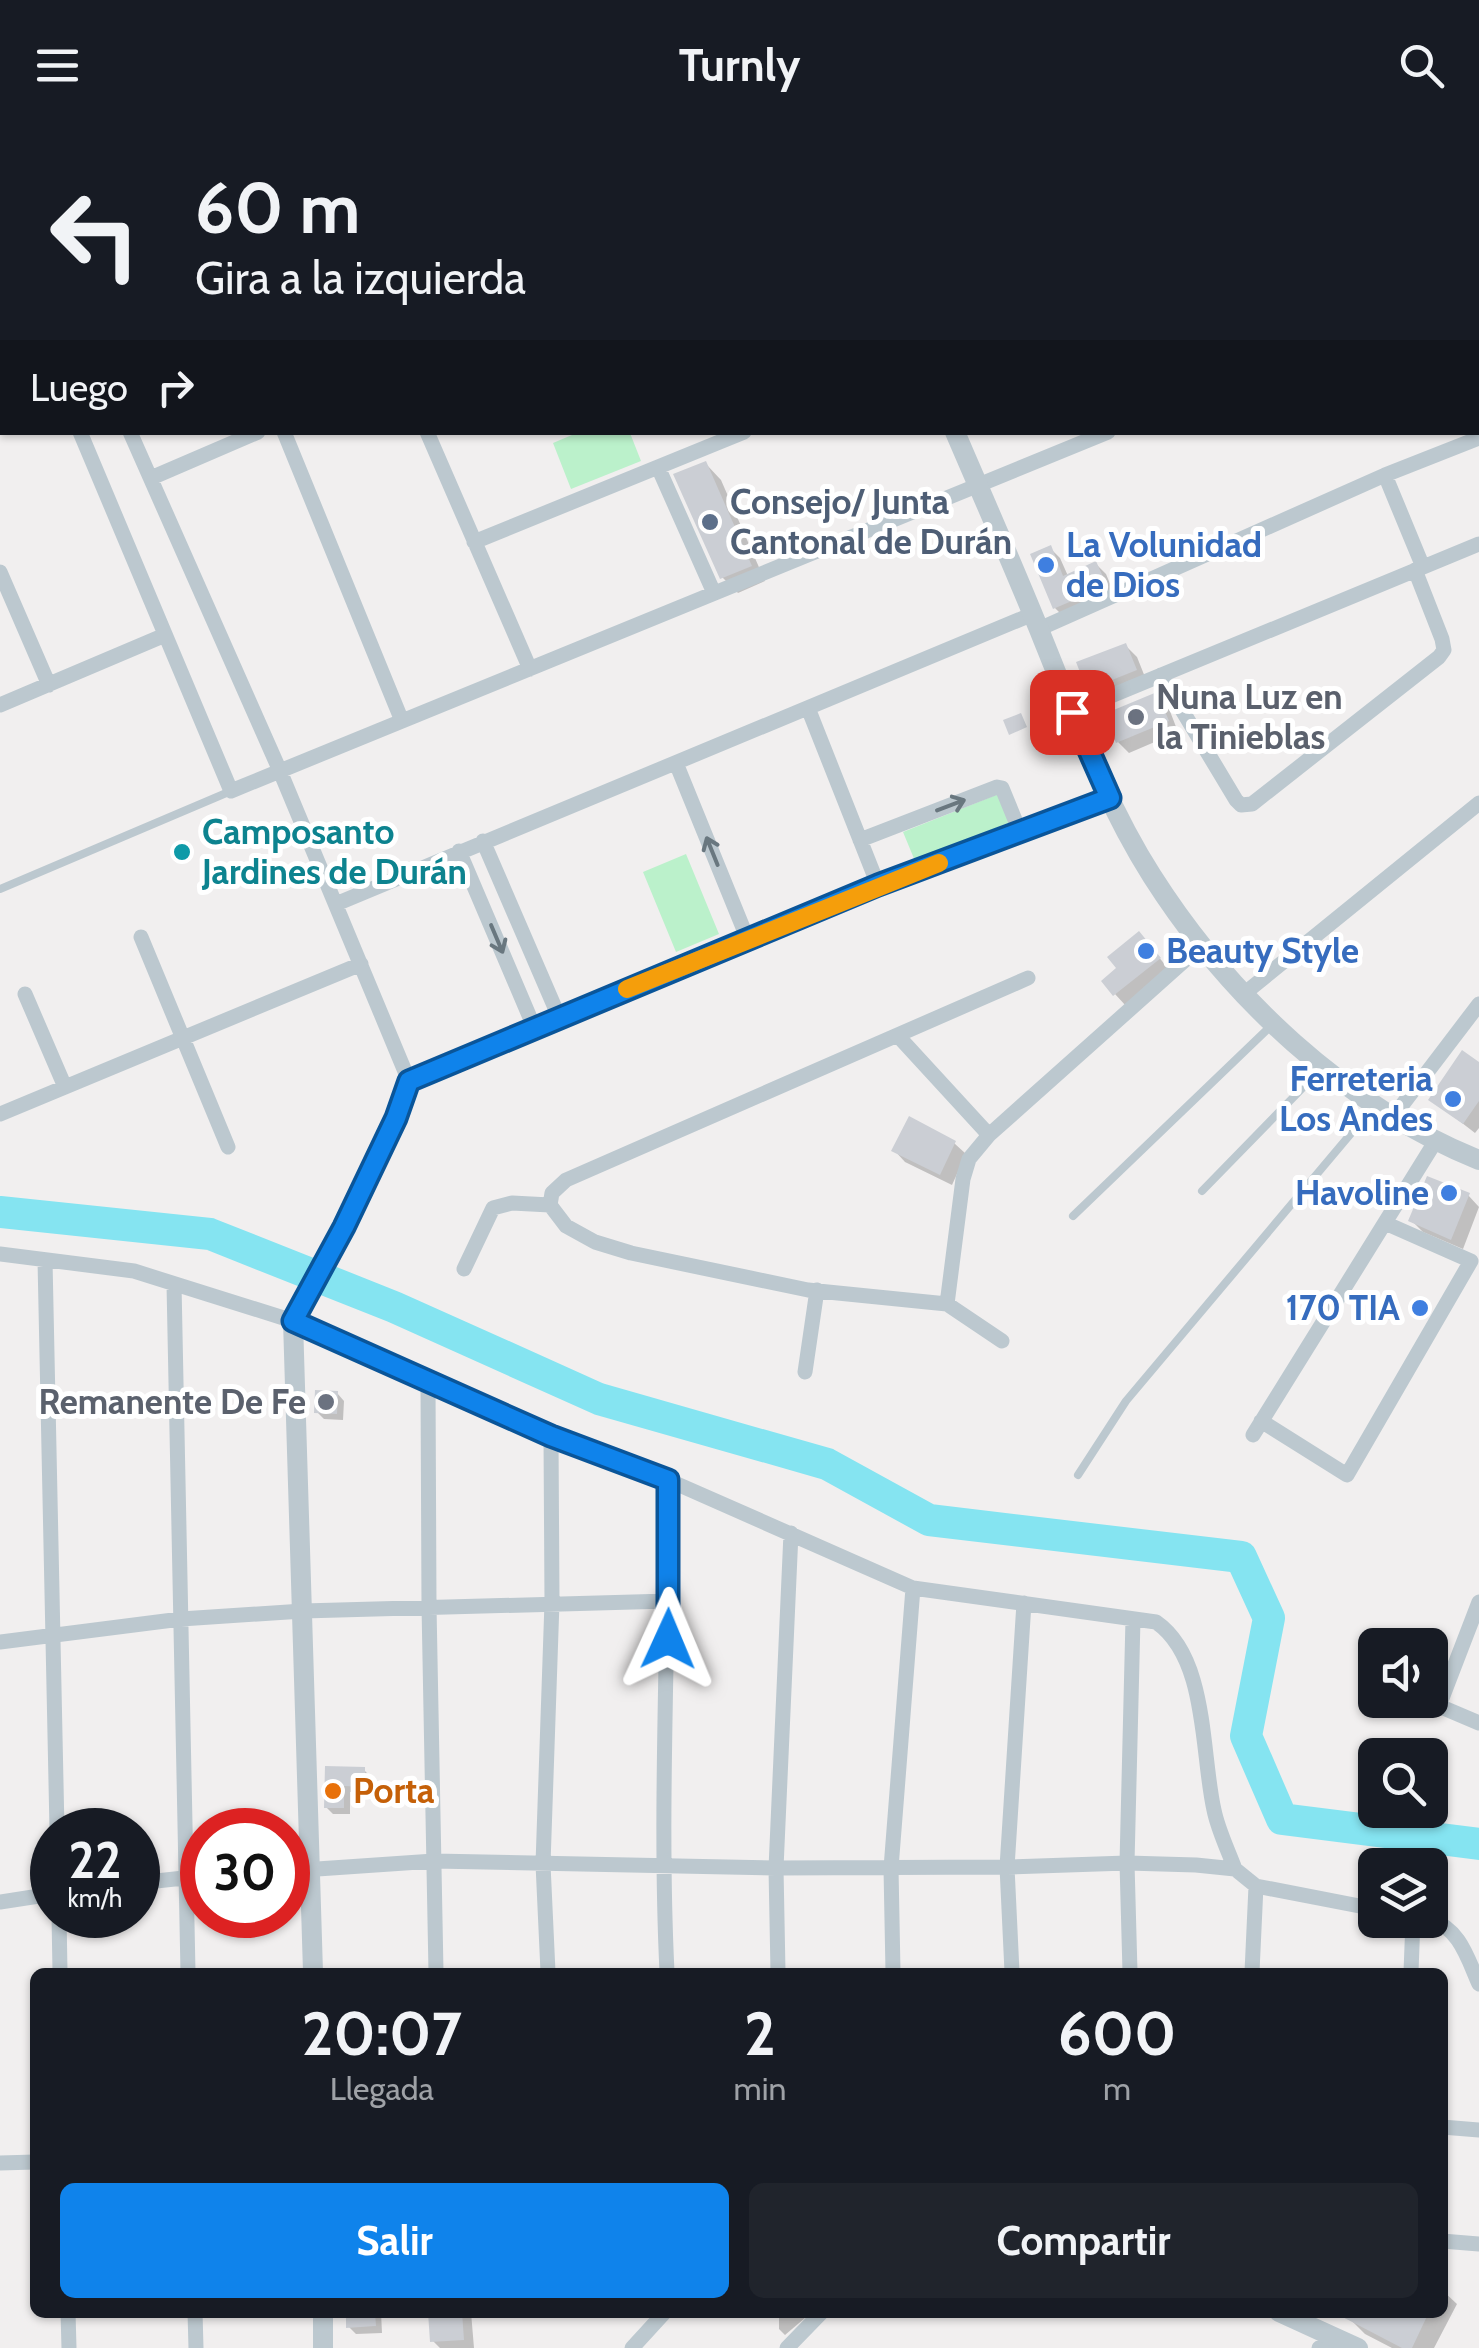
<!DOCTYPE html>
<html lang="es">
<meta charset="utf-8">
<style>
body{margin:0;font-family:Cabin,sans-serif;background:#20242c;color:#f1f3f6;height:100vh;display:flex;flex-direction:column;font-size:38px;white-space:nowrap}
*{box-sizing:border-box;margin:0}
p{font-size:32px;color:#9ea1a6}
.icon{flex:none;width:55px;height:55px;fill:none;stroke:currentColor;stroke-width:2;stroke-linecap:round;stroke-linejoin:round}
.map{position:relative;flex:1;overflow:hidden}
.side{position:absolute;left:30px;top:1838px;width:1418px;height:350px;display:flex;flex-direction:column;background:#171b24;border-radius:15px;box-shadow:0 2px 8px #0004}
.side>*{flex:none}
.hud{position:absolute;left:0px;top:0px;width:1480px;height:305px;box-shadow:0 2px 8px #0004;background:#171b24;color:#f1f3f6;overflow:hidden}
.buttons{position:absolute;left:1358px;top:1498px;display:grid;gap:20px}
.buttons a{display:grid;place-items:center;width:90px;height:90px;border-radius:15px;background:#171b24;box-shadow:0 2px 8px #0004;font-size:50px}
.speed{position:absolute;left:30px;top:1678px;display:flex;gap:20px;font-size:50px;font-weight:700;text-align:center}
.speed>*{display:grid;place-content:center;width:130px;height:130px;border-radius:50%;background:#171b24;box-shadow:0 2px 8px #0004;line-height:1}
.speed small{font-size:25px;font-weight:400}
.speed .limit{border:15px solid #d22;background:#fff;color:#111}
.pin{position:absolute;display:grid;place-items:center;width:85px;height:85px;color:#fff;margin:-42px;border-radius:20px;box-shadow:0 5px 15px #0006}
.me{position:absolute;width:110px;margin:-55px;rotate:1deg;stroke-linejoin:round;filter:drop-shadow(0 0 8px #0008)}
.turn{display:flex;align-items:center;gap:35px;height:210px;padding:0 30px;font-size:45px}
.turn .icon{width:130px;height:130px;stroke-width:2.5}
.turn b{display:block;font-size:70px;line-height:85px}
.then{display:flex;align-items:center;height:95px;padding:0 30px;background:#0003;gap:20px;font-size:38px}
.eta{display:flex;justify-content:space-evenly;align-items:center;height:170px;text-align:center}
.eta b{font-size:60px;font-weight:700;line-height:70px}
.cta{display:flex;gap:20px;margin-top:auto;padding:20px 30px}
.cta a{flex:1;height:115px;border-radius:15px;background:#0f83eb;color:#fff;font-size:40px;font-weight:700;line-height:115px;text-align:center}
.cta a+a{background:#20242c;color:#f1f3f6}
header{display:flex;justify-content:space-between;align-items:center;height:130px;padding:0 30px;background:#171b24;font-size:45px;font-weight:700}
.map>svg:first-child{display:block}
.green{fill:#bbf1cb}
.shadow{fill:#0003}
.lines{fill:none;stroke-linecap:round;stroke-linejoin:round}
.river{stroke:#85e4f1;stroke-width:32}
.building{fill:#cbced4}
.service{stroke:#bcc8cf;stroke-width:8}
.minor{stroke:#bcc8cf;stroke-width:15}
.tertiary{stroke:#bcc8cf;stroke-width:20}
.oneway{stroke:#69777f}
.route-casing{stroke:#0a5599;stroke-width:25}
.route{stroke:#0f83eb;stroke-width:18}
.slow{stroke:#f59e0b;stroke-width:18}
.service-dot{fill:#5c6f8a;stroke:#fff;stroke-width:4}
.shop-dot{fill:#3f7fe0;stroke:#fff;stroke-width:4}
.worship-dot{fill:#6b7280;stroke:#fff;stroke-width:4}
.culture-dot{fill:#0f9aa8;stroke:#fff;stroke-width:4}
.food-dot{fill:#e8710a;stroke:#fff;stroke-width:4}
.labels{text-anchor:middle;stroke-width:10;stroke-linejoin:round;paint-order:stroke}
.service-label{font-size:35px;font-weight:bold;fill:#4e5e75;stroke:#fff;text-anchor:start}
.shop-label{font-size:35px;font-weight:bold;fill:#366cbe;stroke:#fff;text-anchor:end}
.worship-label{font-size:35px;font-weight:bold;fill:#5b616d;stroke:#fff;text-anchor:start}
.culture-label{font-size:35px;font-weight:bold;fill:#0d838f;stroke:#fff;text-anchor:start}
.food-label{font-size:35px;font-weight:bold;fill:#c56008;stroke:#fff;text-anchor:start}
</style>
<header><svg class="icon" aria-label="menu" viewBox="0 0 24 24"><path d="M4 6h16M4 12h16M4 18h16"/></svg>Turnly<svg class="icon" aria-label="search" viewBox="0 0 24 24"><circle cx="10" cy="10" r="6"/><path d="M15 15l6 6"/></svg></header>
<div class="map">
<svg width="1479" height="2218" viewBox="0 0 1479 2218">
<rect width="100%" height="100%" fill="#f1efef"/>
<path class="green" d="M579,302L630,303L641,331L571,359L553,313Z
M1001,663L1013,691L915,731L903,702Z
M686,724L719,804L676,822L643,742Z"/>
<path class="shadow" d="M706,334L721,350L765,451L738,463L722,447Z
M1050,418L1060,428L1068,446L1096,434L1106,444L1115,466L1065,488L1055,478L1033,426Z
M1126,516L1137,527L1147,552L1101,570L1089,558Z
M1156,565L1168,576L1178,602L1129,623L1118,612Z
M1150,816L1170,841L1126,876L1115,864Z
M1479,935V998L1475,1003L1431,969Z
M954,1013L966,1024L952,1055L905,1032L894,1020Z
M1468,1065L1479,1077L1463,1119L1423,1102L1411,1090Z
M337,1263L344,1271L343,1290L324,1289L317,1282Z
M327,1638L364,1640L371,1647V1663L350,1662V1684H333L326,1677Z
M1442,2160L1457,2174L1434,2218H1392L1365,2204L1350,2189L1353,2182H1442Z
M348,2182H381L382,2203L356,2204L349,2197Z
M431,2182H471L474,2218H440L433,2211Z
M779,2182H812L785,2205L779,2199Z"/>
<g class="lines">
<path class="river" d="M0,1082L210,1104L394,1177L599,1269L827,1334L929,1390L1241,1427L1269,1488L1246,1606L1282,1689L1479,1714"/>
</g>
<path class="building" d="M706,331L752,436L720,449L673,344Z
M1051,415L1063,446L1096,431L1107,456L1053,479L1030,424Z
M1126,513L1137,540L1087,560L1076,532Z
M1157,562L1169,591L1116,613L1104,584Z
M1021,583L1027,597L1009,605L1003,590Z
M1139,801L1161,828L1113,866L1101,851L1116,838L1107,827Z
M1462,920L1479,932V971L1463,994L1428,970Z
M909,986L956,1011L940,1045L891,1021Z
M1427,1046L1470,1063L1451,1110L1408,1091Z
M315,1260L338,1261L337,1284L314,1283Z
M325,1636L365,1637V1657L344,1656V1678H324Z
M346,2182H375L376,2196L346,2198Z
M428,2182H462L464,2210L430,2212Z
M1333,2182H1429L1412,2218H1402Z"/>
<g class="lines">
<path class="service" d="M0,759L231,661
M1202,1061L1321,939
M1073,1086L1273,894
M1078,1345L1126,1271L1375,975"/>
<path class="minor" d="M0,0L2,6
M211,0L213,2
M454,0L455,2
M654,0L655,2
M1144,0L1145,2
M1359,0L1360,2
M278,2L283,0
M614,2L620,0
M984,2L990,0
M1462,2L1468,0
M0,114L2,120
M1478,151H1479
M0,271L2,269
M80,302L231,661L1108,302
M130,302L280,641L409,951
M284,302L402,591
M427,302L530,539
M658,337L714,463
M1385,345L1423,437
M151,348L258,302
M474,412L744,302
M0,442L49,555
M1039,499L1385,345L1479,308
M1161,545L1236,670L1241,675L1252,674L1439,527L1444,520L1442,509L1415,440
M0,575L165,505
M808,578L878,755
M1072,582L1479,414
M676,633L748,810
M860,710L997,657L1002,658L1020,702
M483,711L559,887
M459,721L534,897
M336,774L1033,484
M141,807L228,1017
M1245,863L1479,673
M25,864L65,957
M899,907L989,1005
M0,984L361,834
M1393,987L1479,874
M550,1075L552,1063L566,1050L1028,848
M0,1124L134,1141L293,1191L551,1307L668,1350L913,1458L1156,1492C1208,1528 1201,1623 1214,1680C1218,1700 1228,1720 1235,1739
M45,1130L57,1700
M464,1139L493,1078L512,1073L550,1075L566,1096L595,1112L631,1123L808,1160L947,1174L1002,1211
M174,1154L188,1842
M947,1174L963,1049L969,1029L989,1005L1202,815
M805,1242L817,1160
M428,1252L429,1476L436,1842
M1261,1291L1347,1345L1471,1131L1385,1093
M1253,1305L1435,1012
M1479,1472L1439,1576L1479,1593
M0,1512L181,1489L303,1481L669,1471
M288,1741L434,1731L776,1738L1007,1737L1127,1733L1196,1735L1235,1739L1256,1756L1375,1779
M138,1753L202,1746
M0,1772L52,1764
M59,1785L60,1842
M1430,1789C1460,1799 1467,1827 1479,1854
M548,1842L543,1734L552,1472L551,1307
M667,1842C659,1678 669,1514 668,1350
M778,1842L776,1738L791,1403
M893,1842L891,1738L913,1458
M1012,1842L1007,1737L1024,1473
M1130,1842L1127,1733L1133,1489
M1252,1842L1256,1756
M1411,1842L1413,1790
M1442,1997L1479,2000
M0,2033L35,2032
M1442,2111L1479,2114
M68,2182L69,2218
M195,2182L196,2218
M632,2218L665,2182
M787,2218L822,2182
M1319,2218L1350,2215"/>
<path class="tertiary" d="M825,0L826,2
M955,302C985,372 1016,442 1044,512C1076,591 1106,674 1152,746C1229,867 1345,976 1479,1030
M313,1842L293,1191L344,1097L396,988L409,951L878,755L1110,668
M323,2182V2218
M1279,2182L1358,2218"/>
</g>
<defs><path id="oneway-shaft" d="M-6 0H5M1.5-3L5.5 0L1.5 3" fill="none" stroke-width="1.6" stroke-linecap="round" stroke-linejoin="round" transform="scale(2.5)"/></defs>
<g class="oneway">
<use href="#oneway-shaft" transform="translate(951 675) rotate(-21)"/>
<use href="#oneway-shaft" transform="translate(712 721) rotate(-112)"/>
<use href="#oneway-shaft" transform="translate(497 809) rotate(67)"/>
</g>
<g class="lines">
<g class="route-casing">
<path id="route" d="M668,1509V1350L551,1306L293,1191L344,1097L396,988L409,951L878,755L1110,668L1072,582"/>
</g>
<use href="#route" class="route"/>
<path class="slow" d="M627,859L939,733"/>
</g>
<circle class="service-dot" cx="710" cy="392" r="10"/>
<g class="shop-dot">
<circle cx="1046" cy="435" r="10"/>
<circle cx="1146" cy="821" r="10"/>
<circle cx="1453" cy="969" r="10"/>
<circle cx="1449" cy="1063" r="10"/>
<circle cx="1420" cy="1178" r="10"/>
</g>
<g class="worship-dot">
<circle cx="1136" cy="587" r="10"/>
<circle cx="326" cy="1272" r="10"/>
</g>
<circle class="culture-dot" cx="182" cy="722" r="10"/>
<circle class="food-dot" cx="333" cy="1661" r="10"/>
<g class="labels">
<g class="service-label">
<text x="730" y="384">Consejo/ Junta<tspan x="730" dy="40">Cantonal de Durán</tspan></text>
</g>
<g class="shop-label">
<text x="1066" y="427" text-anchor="start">La Volunidad<tspan x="1066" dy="40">de Dios</tspan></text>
<text x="1166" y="833" text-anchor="start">Beauty Style</text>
<text x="1433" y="961">Ferreteria<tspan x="1433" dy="40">Los Andes</tspan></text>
<text x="1429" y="1075">Havoline</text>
<text x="1400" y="1190">170 TIA</text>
</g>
<g class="worship-label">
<text x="1156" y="579">Nuna Luz en<tspan x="1156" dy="40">la Tinieblas</tspan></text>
<text x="306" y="1284" text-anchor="end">Remanente De Fe</text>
</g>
<g class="culture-label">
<text x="202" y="714">Camposanto<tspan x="202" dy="40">Jardines de Durán</tspan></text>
</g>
<g class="food-label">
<text x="353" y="1673">Porta</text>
</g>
</g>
</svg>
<div class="buttons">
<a><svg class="icon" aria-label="sound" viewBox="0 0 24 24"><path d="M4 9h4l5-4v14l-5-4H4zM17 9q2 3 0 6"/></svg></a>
<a><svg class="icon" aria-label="search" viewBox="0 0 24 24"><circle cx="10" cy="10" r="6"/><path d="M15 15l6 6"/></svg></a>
<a><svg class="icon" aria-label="layers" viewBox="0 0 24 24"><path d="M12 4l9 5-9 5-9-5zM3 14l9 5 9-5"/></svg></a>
</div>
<div class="speed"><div>22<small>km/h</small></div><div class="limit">30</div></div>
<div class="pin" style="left:1072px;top:582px;background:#d93025"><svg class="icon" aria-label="arrive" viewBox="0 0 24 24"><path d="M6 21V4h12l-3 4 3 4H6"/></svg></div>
<svg class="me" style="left:668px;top:1509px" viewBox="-20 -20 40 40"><path d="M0-17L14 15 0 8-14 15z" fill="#0f83eb" stroke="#fff" stroke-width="4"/></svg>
<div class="hud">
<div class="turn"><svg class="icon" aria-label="left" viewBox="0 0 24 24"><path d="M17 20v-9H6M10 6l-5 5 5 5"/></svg><div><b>60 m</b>Gira a la izquierda</div></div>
<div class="then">Luego<svg class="icon" aria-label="right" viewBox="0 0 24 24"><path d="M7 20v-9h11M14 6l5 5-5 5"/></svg></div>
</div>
<section class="side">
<div class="eta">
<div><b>20:07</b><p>Llegada</p></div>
<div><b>2</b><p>min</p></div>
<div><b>600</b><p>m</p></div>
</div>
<div class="cta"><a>Salir</a><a>Compartir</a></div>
</section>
</div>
